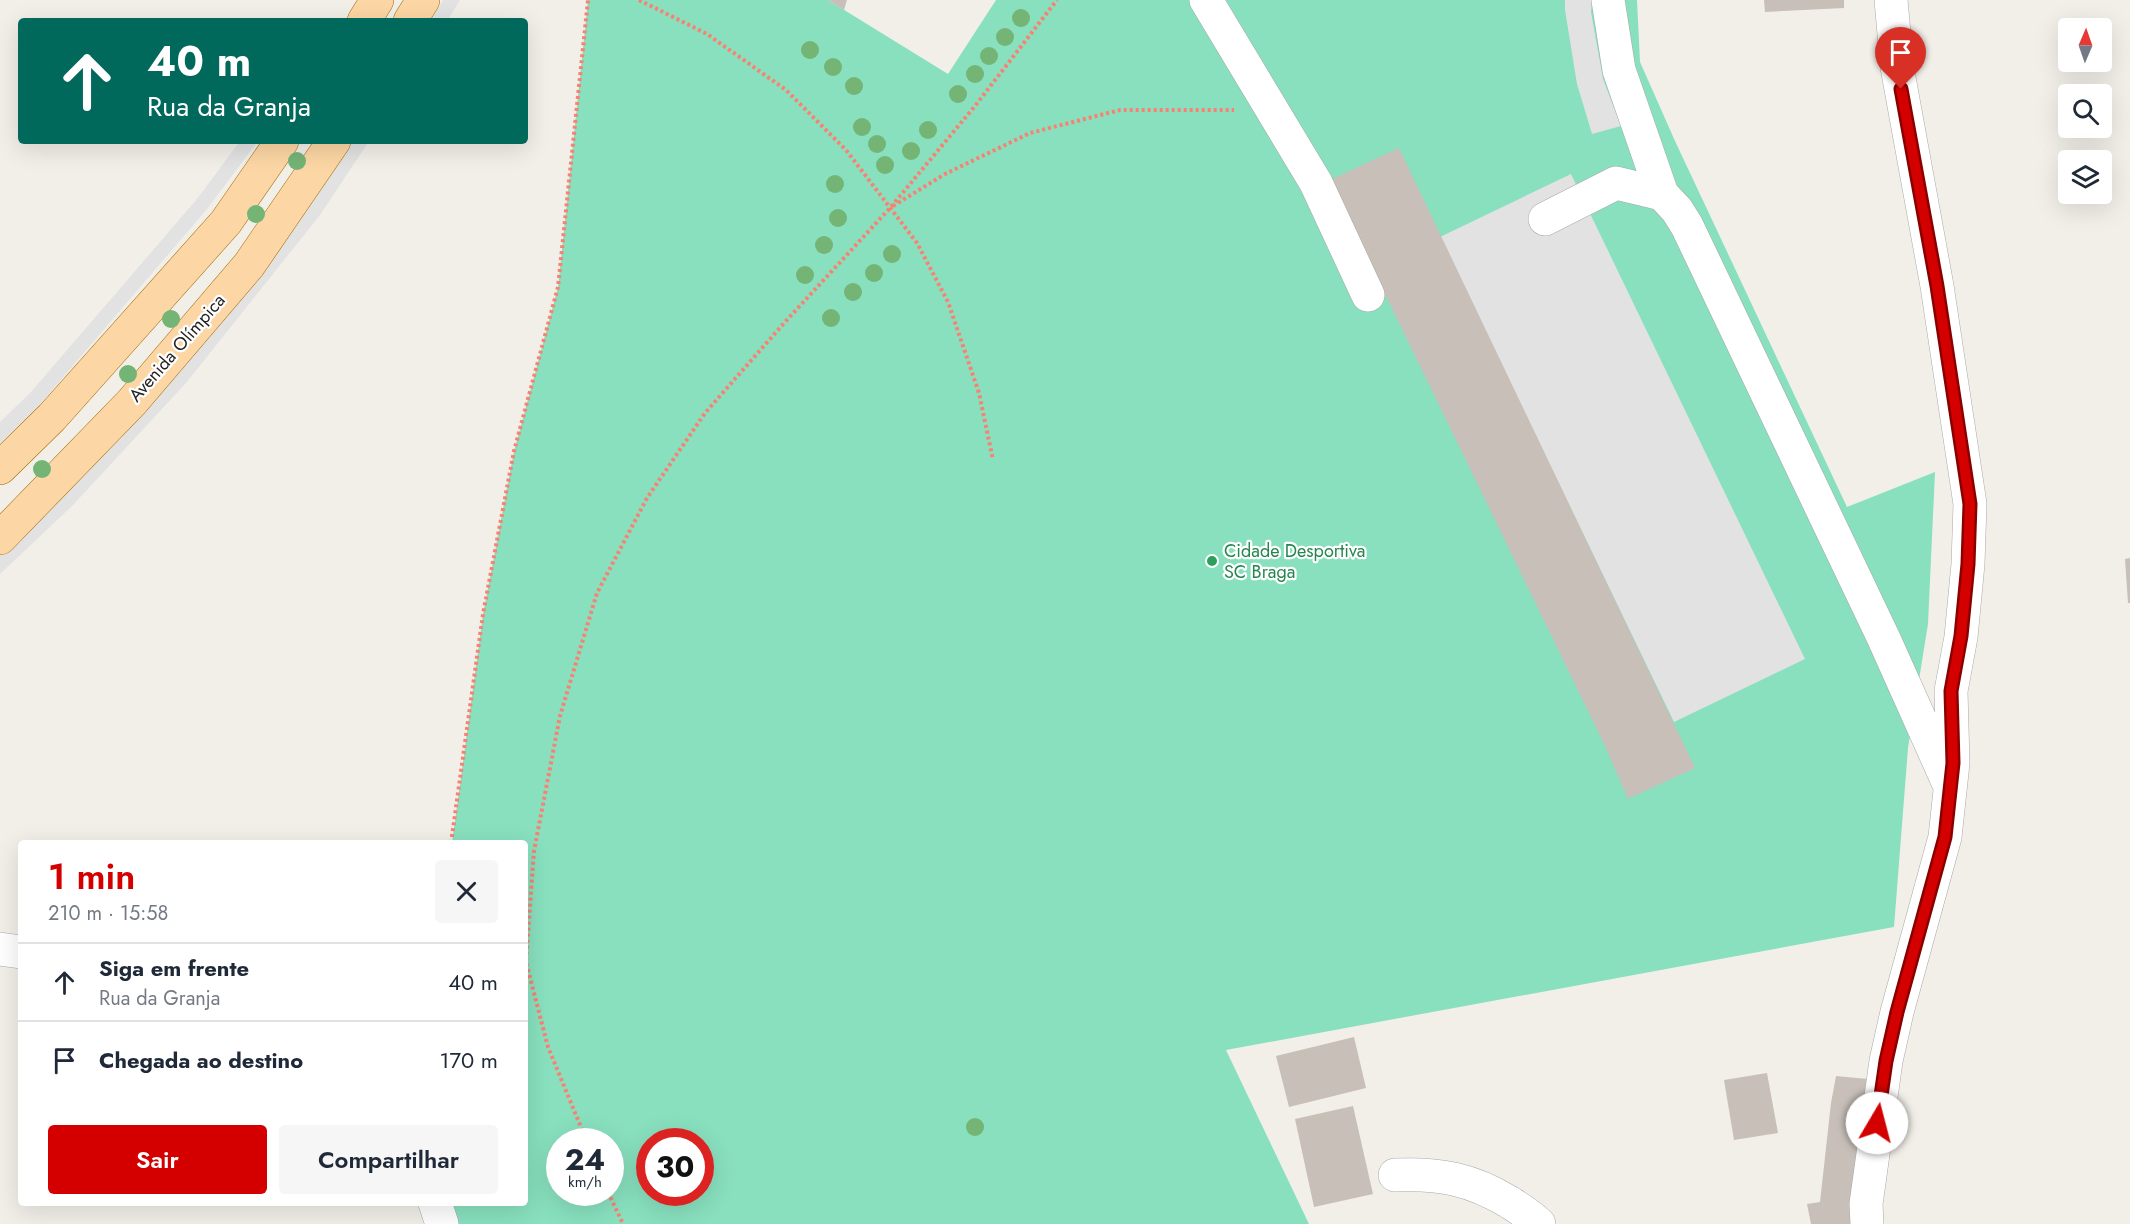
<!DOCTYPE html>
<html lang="pt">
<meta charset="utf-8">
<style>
body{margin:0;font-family:Jost,sans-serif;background:#f6f6f7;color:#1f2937;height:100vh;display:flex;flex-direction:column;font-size:22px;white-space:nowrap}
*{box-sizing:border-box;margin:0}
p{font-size:20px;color:#747a83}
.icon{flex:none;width:33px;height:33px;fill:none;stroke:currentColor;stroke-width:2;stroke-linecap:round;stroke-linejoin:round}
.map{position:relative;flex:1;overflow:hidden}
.panel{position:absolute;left:18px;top:840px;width:510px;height:366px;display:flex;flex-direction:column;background:#fff;border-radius:6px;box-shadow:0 6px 24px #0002}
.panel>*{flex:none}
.guide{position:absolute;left:18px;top:18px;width:510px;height:126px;border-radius:6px;box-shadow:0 6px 24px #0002;background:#00695c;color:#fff;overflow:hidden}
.needle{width:39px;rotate:2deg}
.fabs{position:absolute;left:2058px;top:18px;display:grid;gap:12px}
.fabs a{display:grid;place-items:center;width:54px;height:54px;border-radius:6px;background:#fff;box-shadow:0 6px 24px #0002;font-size:30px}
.speed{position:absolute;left:546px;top:1128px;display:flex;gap:12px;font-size:30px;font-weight:700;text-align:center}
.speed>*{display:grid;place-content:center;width:78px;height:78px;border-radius:50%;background:#fff;box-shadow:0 6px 24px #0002;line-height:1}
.speed small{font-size:15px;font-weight:400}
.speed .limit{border:9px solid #d22;background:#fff;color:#111}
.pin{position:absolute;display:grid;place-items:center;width:51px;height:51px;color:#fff;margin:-62px -26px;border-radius:50% 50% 50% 0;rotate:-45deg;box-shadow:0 0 6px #0007}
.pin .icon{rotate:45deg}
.me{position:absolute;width:66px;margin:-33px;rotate:8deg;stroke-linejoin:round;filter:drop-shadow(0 0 4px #0008)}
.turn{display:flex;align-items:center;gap:21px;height:126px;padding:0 30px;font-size:27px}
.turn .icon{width:78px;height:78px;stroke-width:2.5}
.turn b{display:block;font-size:42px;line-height:51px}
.round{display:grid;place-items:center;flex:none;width:63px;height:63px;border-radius:6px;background:#f6f6f7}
.summary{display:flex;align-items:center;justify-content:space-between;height:102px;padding:0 30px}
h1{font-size:36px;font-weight:600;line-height:45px;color:#d40000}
.button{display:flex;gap:12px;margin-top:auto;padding:12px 30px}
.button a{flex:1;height:69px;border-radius:6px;background:#d40000;color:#fff;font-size:24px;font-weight:600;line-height:69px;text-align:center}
.button a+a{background:#f6f6f7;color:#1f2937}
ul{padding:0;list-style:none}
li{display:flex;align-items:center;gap:18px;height:78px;padding:0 30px;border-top:2px solid #e0e1e3}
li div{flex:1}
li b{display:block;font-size:22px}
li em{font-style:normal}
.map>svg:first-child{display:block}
.pitch{fill:#88e0be;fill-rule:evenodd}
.parking{fill:#e2e2e2}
.building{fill:#c7bfb8}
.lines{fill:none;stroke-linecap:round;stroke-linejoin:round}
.minor-casing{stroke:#a9a9a9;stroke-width:34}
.major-casing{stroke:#a06b00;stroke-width:34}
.path{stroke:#fa8072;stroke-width:4;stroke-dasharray:3 3;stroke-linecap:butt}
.minor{stroke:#fff;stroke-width:33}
.major{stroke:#fcd6a4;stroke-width:33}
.tree{fill:#74b475}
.route-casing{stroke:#8a0000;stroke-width:15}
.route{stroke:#d40000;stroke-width:10}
.leisure-dot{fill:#2e9e5b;stroke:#fff;stroke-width:2}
.labels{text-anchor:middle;stroke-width:4.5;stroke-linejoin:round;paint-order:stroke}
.street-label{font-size:18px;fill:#222;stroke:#fff}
.leisure-label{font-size:18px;fill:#27864d;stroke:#fff;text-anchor:start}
</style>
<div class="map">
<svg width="2130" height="1224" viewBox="0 0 2130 1224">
<rect width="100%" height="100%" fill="#f2efe9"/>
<path class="pitch" d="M588,0H828L948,74L996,0H1637L1640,62L1675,141L1847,507L1935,472L1928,624L1908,748L1894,927L1226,1050L1309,1224H442L435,1203H525V843H452L483,614L514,451L558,287ZM560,1142H610V1192H560ZM650,1142H700V1192H650Z"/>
<path class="parking" d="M443,0H460L447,21H431Z
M1565,0H1592L1591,12L1603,79L1621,126L1592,134L1577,84L1565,10Z
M240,141H258L207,209L41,403L0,443V422L31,392L197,199Z
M352,141H369L320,215L186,383L72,506L0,574V556L63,497L308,208Z
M1571,174L1805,659L1674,722L1440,237Z"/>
<path class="building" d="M828,0H847L844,10Z
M1764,0H1844V8L1765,12Z
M1399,148L1695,768L1628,799L1606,748L1382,288L1332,179Z
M2130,558V603H2128L2125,559Z
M1354,1037L1366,1088L1289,1107L1276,1056Z
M1767,1073L1778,1133L1734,1140L1724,1080Z
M1836,1076L1868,1079L1856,1224H1811L1807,1204L1820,1202L1831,1103Z
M1353,1106L1373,1194L1314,1207L1295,1119Z"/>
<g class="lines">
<g class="minor-casing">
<path id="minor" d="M1206,0L1316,183L1368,295
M1608,0L1619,70L1662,194
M1545,219L1616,183L1662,194L1677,210L1687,226L1884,639L1948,782
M0,949L21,952
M1395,1175C1439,1173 1471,1179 1509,1202C1520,1209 1530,1215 1539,1224
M435,1203L442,1224
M1867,1224L1866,1204L1886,1061L1897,1012L1945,837L1953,763L1951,691L1961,637L1968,564L1970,504L1937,286L1897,67L1891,0"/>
</g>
<g class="major-casing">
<path id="major" d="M364,21L377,0
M410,21L423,0
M0,468L52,417L226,222L282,141
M0,538L132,402L249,265L334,141"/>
</g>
<path class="path" d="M639,0L707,34L786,90L846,150L917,243L948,302L979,393L993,460
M893,206L945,174L1030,133L1120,110H1234
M451,843L483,614L514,451L558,287L588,0
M587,1142L548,1047L526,962L534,851L560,716L597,593L647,498L705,413L785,322L890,208L975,106L1057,0
M608,1192L623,1224"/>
<use href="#minor" class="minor"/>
<use href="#major" class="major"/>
</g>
<g class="tree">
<circle cx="1021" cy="18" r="9"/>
<circle cx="1005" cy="37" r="9"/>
<circle cx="810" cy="50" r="9"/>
<circle cx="989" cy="56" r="9"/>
<circle cx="833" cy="67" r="9"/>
<circle cx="975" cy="74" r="9"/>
<circle cx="854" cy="86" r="9"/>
<circle cx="958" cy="94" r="9"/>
<circle cx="862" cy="127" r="9"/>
<circle cx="928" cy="130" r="9"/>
<circle cx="877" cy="144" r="9"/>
<circle cx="911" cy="151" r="9"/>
<circle cx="297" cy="161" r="9"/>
<circle cx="885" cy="165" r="9"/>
<circle cx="835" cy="184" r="9"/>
<circle cx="256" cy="214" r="9"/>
<circle cx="838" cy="218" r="9"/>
<circle cx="824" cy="245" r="9"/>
<circle cx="892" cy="254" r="9"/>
<circle cx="874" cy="273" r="9"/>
<circle cx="805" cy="275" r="9"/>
<circle cx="853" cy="292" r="9"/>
<circle cx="831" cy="318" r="9"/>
<circle cx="171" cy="319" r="9"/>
<circle cx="128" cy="374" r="9"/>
<circle cx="42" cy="469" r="9"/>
<circle cx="975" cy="1127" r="9"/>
</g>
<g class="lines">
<g class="route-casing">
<path id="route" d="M1877,1123L1886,1061L1897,1012L1945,837L1953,763L1951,691L1961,636L1968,564L1970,504L1937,286L1901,89"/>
</g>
<use href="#route" class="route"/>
</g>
<circle class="leisure-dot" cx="1212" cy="561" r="6"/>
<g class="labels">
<g class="street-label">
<text transform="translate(177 348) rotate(-49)" y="6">Avenida Olímpica</text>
</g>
<g class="leisure-label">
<text x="1224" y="557">Cidade Desportiva<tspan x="1224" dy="21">SC Braga</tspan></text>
</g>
</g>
</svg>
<div class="fabs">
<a><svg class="needle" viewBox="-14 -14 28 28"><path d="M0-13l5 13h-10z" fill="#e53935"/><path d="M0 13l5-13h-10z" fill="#747a83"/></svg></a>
<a><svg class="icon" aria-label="search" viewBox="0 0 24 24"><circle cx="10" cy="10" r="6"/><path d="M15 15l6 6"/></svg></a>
<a><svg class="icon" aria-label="layers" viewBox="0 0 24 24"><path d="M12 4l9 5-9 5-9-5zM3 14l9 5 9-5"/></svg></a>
</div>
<div class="speed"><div>24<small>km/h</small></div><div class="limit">30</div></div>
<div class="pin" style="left:1901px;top:89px;background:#d93025"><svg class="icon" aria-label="arrive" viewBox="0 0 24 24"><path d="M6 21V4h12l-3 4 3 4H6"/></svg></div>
<svg class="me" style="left:1877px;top:1123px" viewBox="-20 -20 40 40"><circle r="19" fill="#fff"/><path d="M0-13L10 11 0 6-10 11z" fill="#d40000"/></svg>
<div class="guide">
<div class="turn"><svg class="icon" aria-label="ahead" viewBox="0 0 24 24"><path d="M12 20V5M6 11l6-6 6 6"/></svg><div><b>40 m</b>Rua da Granja</div></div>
</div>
<section class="panel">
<div class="summary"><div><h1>1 min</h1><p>210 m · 15:58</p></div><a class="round"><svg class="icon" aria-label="close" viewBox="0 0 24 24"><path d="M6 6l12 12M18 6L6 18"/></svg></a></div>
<ul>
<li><svg class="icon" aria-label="ahead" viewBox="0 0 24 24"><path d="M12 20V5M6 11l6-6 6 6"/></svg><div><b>Siga em frente</b><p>Rua da Granja</p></div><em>40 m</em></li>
<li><svg class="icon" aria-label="arrive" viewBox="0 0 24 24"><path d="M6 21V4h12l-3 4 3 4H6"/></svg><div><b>Chegada ao destino</b></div><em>170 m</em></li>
</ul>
<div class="button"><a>Sair</a><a>Compartilhar</a></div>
</section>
</div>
